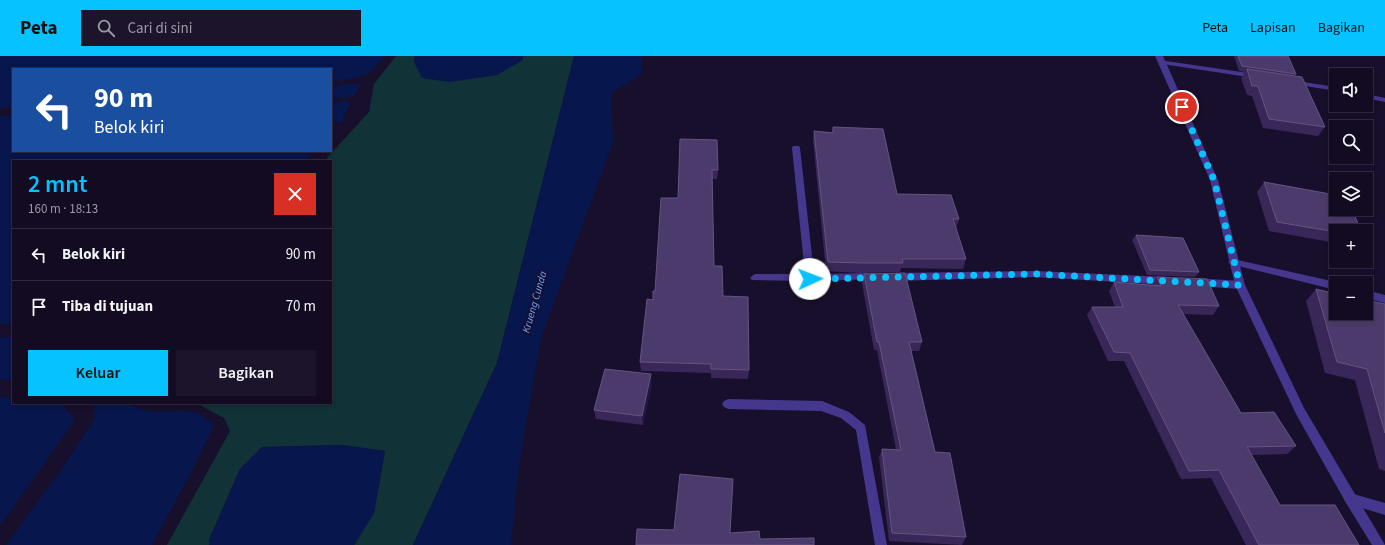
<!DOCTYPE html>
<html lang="id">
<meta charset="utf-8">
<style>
body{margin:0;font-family:"Source Sans 3",sans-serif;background:#1b142a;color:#f1f3f6;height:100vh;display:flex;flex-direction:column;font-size:15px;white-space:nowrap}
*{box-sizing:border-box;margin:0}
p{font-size:13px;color:#9c9ba5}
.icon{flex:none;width:22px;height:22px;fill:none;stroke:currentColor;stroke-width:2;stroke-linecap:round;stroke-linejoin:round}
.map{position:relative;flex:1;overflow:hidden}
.sheet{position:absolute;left:12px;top:104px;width:320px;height:244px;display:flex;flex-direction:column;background:#120b21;border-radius:0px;box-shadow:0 2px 6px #0003,0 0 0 1px #312b3f}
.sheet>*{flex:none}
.hud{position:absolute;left:12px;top:12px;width:320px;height:84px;border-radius:0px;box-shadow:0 2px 6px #0003,0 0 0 1px #312b3f;background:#1a4fa0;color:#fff;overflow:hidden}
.buttons{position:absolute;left:1329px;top:12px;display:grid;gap:8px}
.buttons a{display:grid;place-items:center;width:44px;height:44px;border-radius:0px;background:#120b21;box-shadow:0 2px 6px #0003,0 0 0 1px #312b3f;font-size:20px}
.pin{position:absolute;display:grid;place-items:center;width:34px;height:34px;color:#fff;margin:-17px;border:2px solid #fff;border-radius:50%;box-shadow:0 1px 4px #0007}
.me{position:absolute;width:44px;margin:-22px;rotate:88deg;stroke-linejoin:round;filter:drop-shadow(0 0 3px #0008)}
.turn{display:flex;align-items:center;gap:14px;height:84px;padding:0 16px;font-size:18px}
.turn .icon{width:52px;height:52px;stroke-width:2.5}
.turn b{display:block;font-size:28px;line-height:34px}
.round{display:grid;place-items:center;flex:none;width:42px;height:42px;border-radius:0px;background:#1b142a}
.headline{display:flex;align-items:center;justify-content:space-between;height:68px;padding:0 16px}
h1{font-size:24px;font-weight:600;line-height:30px;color:#06c3ff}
.primary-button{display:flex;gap:8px;margin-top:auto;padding:8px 16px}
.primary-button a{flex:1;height:46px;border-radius:0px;background:#06c3ff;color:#111;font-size:16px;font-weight:600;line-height:46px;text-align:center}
.primary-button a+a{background:#1b142a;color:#f1f3f6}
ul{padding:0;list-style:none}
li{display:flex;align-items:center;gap:12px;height:52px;padding:0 16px;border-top:1px solid #312b3f}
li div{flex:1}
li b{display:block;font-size:15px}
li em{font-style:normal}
header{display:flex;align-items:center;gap:24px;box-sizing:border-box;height:56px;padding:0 20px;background:#06c3ff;color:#111}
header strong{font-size:19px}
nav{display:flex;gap:22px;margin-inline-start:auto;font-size:14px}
.search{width:280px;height:36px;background:#1b142a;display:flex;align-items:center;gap:10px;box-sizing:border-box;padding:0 14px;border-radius:0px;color:#9c9ba5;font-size:15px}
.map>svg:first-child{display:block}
.green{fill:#113236}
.water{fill:#07164d}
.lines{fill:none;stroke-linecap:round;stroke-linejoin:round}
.minor{fill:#46378e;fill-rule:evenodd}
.tertiary{fill:#46378e;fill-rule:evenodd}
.wall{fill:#39275a}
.shaded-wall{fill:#241640}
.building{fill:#4b3b6c;stroke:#635483}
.route{stroke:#06c3ff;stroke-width:7;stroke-dasharray:0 12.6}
.labels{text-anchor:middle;stroke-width:3.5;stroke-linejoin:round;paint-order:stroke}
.water-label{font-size:11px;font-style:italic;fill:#68a3ff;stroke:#180f2c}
</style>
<header>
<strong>Peta</strong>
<div class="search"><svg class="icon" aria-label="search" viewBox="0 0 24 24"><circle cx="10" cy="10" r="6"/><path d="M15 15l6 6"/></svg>Cari di sini</div>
<nav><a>Peta</a><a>Lapisan</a><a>Bagikan</a></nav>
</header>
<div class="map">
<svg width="1385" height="489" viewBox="0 0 1385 489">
<rect width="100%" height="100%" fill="#180f2c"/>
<path class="green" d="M396,0H415L414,6L523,4V0H574L497,307L413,489H354L374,457L385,395L341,389L262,391L240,413L209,484V489H167L230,375L224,362L196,347H331V105H324L369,56L374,28Z"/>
<path class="water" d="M0,0H384C369,24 356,22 331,25V13H13V51L0,52Z
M415,0H523V4L497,19L450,26L422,22L414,6Z
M574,0H642L641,19L611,37L613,86L541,282L519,409L511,489H413L497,307Z
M345,28H361L354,41L331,42V31Z
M348,45L350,48L341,68L331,63V47Z
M0,60H13V95H314L306,105H13V268H0Z
M0,281H13V324L0,323Z
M0,341L13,342V347L62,348L75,364L0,470Z
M94,347H129V349C135,351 141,354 147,355C171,358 198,347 214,370L194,411L152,489H6L66,407L95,362Z
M341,389L385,395L374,457L354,489H209V484L240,413L262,391Z"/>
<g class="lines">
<path class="minor" d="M1159,4L1255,18L1259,20L1255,22L1162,8H1159Z
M1290,24L1336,31V35L1293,28L1289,26Z
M1366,38L1385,42V46L1366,42Z
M793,90H799L800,92L814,218L876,217L881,221L879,223L814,225L810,227L806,225L752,224L750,222L752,220L755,218H805L792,92Z
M1233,203L1336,226L1338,227H1336V234L1230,208L1228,206Z
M1035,215L1168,221L1173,225L1168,229L1035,221L892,225L887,221L892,217Z
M1196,222L1240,225L1245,229L1240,233L1196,230L1191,226Z
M1366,234L1385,239V247L1366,242Z
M728,343L822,345L849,356L865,369L887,489H875L856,374L841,362L821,355L728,353L724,351L722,348L724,345Z
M1350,437L1385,447V459L1346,447L1344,443L1346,439Z"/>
<path class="tertiary" d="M1155,0H1163L1218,124L1245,229L1304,352L1385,489H1372L1346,447L1296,358L1235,229L1210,124Z"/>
</g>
<path class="wall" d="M1234,0H1288L1296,18L1295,20L1325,71L1318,80L1263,72L1252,40L1247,39L1241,22L1245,16L1239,15Z
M833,71L897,138L959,163L956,172L966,203L963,213L901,212L900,216L860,217L826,215L813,84L814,75L832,76Z
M680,83L718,114L717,123H712L714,210L723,240L749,314L748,323L711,322V317L641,315L640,306L653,244L678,142Z
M1264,126L1336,175V187L1269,175L1257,136Z
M1136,179L1199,216L1195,221L1147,219L1132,184Z
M864,218L922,286L919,295H911L935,396L966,481L962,489L889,485L879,401L882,393L896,394L877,294H874L862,227Z
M1157,221L1219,250L1213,259L1183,258L1241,357L1296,390L1287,398L1251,399L1280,449L1359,489H1246L1211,422L1181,423L1124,305H1108L1087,259L1092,251H1115L1109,235L1114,226L1151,229Z
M1316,233L1385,248V415L1379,413L1355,324L1325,317L1306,245Z
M652,327L643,369L596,363L594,354Z"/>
<path class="shaded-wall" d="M651,318L652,327L643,369L642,360Z"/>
<path class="building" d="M1238,0H1288L1296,18L1242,10Z
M1247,13L1302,21L1325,71L1269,63L1258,30H1252Z
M833,71L883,73L897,138L951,139L959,163H953L966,203H902L903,207H862L828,206L814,75L833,77Z
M680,83L717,84L718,114H712L714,210H722L723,240L748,241L749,314L711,313V308L640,306L647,243L653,244V235H655L661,142H678Z
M1264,126L1336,139V153H1352L1361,175H1336V176L1277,166Z
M1136,179L1183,182L1199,216L1150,214Z
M905,217L922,286H909L935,396L950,397L966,481L892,477L882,393L901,394L879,286H877L864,218Z
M1157,221L1207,223L1219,250L1178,249L1241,357L1274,356L1296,390L1247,391L1280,449H1335L1359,489H1259L1219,414L1189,415L1130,297L1114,296L1092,251H1123L1114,226L1161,230Z
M1316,233L1336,238V257H1366V244L1385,248V377L1367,313L1337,306Z
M605,313L651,318L642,360L594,354Z
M680,418L733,423L730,477L759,475L760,483L814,482V489H636L637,473L674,474Z"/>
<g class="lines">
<path class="route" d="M810,223L1035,218L1240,229L1214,124L1182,51"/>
</g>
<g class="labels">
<g class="water-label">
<text transform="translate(534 246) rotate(-74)" y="4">Krueng Cunda</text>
</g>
</g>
</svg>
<div class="buttons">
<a><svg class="icon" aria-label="sound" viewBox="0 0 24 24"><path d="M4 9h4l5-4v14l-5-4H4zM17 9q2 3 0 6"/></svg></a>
<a><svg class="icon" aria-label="search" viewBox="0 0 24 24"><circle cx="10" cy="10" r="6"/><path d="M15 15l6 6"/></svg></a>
<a><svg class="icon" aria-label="layers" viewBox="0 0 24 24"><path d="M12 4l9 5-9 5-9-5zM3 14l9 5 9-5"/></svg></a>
<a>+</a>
<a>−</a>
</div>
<div class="pin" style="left:1182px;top:51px;background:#d93025"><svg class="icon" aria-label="arrive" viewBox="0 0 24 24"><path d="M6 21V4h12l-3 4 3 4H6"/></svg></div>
<svg class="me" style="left:810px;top:223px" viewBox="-20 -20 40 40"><circle r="19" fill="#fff"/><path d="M0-13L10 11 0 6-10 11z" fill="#06c3ff"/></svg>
<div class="hud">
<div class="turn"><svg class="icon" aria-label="left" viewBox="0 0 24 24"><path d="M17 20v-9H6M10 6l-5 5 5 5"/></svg><div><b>90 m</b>Belok kiri</div></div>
</div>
<section class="sheet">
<div class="headline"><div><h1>2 mnt</h1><p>160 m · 18:13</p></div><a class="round" style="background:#d93025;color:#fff"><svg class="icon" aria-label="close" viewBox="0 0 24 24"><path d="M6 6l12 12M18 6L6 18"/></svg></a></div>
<ul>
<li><svg class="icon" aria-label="left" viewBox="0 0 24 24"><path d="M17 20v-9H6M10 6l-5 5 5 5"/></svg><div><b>Belok kiri</b></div><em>90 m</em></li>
<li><svg class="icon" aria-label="arrive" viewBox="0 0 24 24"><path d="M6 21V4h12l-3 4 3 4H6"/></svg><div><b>Tiba di tujuan</b></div><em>70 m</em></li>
</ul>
<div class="primary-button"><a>Keluar</a><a>Bagikan</a></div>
</section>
</div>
